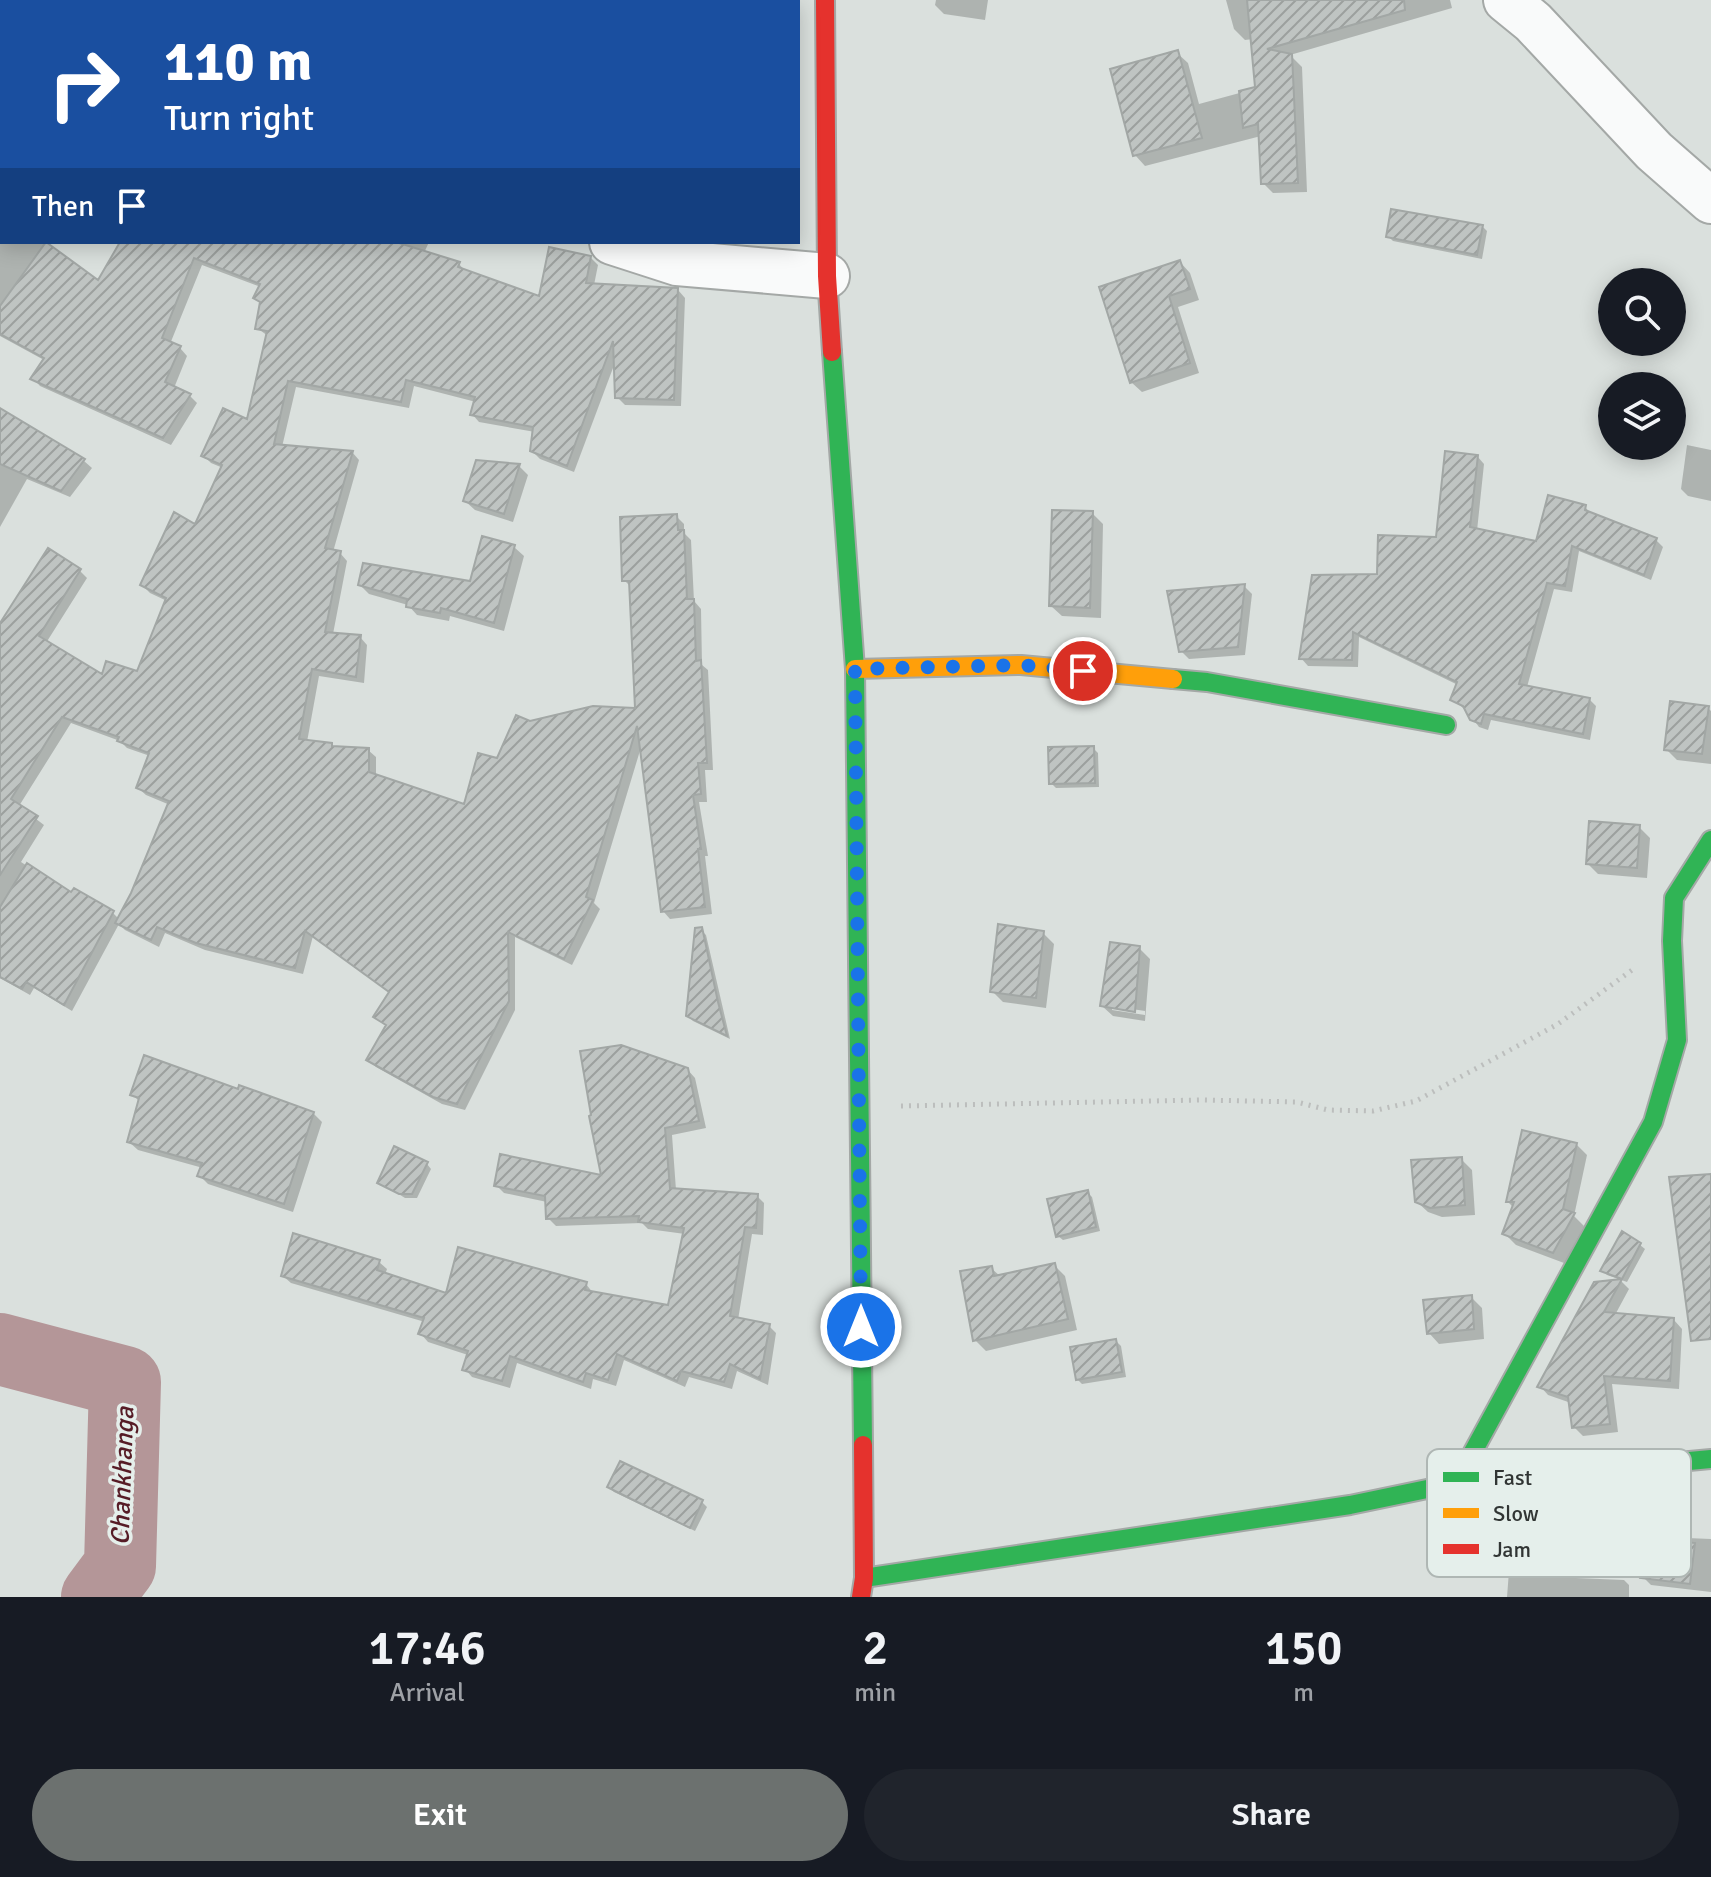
<!DOCTYPE html>
<style>
body{margin:0;font-family:Signika,sans-serif;background:#20242c;color:#f1f3f6;height:100vh;display:flex;flex-direction:column;font-size:30px;white-space:nowrap}
*{box-sizing:border-box;margin:0}
p{font-size:26px;color:#9ea1a6}
.icon{flex:none;width:44px;height:44px;fill:none;stroke:currentColor;stroke-width:2;stroke-linecap:round;stroke-linejoin:round}
.map{position:relative;height:1597px;overflow:hidden}
.panel{display:flex;flex-direction:column;background:#171b24;flex:1}
.panel>*{flex:none}
.banner{position:absolute;left:0px;top:0px;width:800px;height:244px;box-shadow:0 4px 20px #0003;background:#1a4fa0;color:#fff;overflow:hidden}
.controls{position:absolute;left:1598px;top:268px;display:grid;gap:16px}
.controls a{display:grid;place-items:center;width:88px;height:88px;border-radius:50%;background:#171b24;box-shadow:0 4px 20px #0003;font-size:40px}
.pin{position:absolute;display:grid;place-items:center;width:68px;height:68px;color:#fff;margin:-34px;border:4px solid #fff;border-radius:50%;box-shadow:0 2px 8px #0007}
.me{position:absolute;width:88px;margin:-44px;rotate:0deg;stroke-linejoin:round;filter:drop-shadow(0 0 6px #0008)}
.turn{display:flex;align-items:center;gap:28px;height:168px;padding:0 32px;font-size:36px}
.turn .icon{width:104px;height:104px;stroke-width:2.5}
.turn b{display:block;font-size:56px;line-height:68px}
.then{display:flex;align-items:center;height:76px;padding:0 32px;background:#0003;gap:16px;font-size:30px}
.eta{display:flex;justify-content:space-evenly;align-items:center;height:136px;text-align:center}
.eta b{font-size:48px;font-weight:600;line-height:56px}
.cta{display:flex;gap:16px;margin-top:auto;padding:16px 32px}
.cta a{flex:1;height:92px;border-radius:48px;background:#6c716f;color:#fff;font-size:32px;font-weight:600;line-height:92px;text-align:center}
.cta a+a{background:#20242c;color:#f1f3f6}
.map>svg:first-child{display:block}
.shadow{fill:#0003;fill-rule:evenodd}
.lines{fill:none;stroke-linecap:round;stroke-linejoin:round}
.river{stroke:#b49698;stroke-width:72}
.building{fill:url(#building-hatch);stroke:#a2a7a5;stroke-width:2}
.street-casing{stroke:#a4a8a6;stroke-width:48}
.fast-casing{stroke:#a4a8a6;stroke-width:22}
.slow-casing{stroke:#a4a8a6;stroke-width:22}
.jam-casing{stroke:#a4a8a6;stroke-width:22}
.path{stroke:#bcbebd;stroke-width:5;stroke-dasharray:2 6;stroke-linecap:butt}
.street{stroke:#f9fafa;stroke-width:44}
.fast{stroke:#30b455;stroke-width:18}
.slow{stroke:#ff9f0a;stroke-width:18}
.jam{stroke:#e5322d;stroke-width:18}
.route{stroke:#1a73e8;stroke-width:14;stroke-dasharray:0 25.2}
.labels{text-anchor:middle;stroke-width:7;stroke-linejoin:round;paint-order:stroke}
.water-label{font-size:26px;font-style:italic;fill:#561c26;stroke:#e5efeb}
.key{fill:#e5efeb;stroke:#afb7b4;stroke-width:2}
.key-label{font-size:22px;fill:#313534}
</style>
<div class="map">
<svg width="1711" height="1597" viewBox="0 0 1711 1597">
<defs>
<pattern id="building-hatch" width="6" height="6" patternUnits="userSpaceOnUse" patternTransform="scale(2)"><rect width="6" height="6" fill="#bfc4c2"/><path d="M-1 1l2-2M0 6l6-6M5 7l2-2" fill="none" stroke="#9ca09e"/></pattern>
</defs>
<rect width="100%" height="100%" fill="#dae0dd"/>
<path class="shadow" d="M294,0H397V2Z
M456,0H710L456,2Z
M936,0H988L985,20L944,14L935,5Z
M1226,0H1450L1452,8L1290,55L1302,67L1307,192L1273,193L1263,183L1261,136L1145,166L1135,155L1177,53L1188,63L1199,104L1258,88L1253,39L1245,40L1234,29Z
M0,117L2,118V160L0,159Z
M0,211L2,242H43L99,282L122,242H429L424,253L459,264L466,272L540,298L590,257L598,265L594,285L678,290L685,298L681,406L625,405L617,397L616,360L574,472L540,459L532,451L535,432L479,422L472,414L476,402L414,386L409,408L296,387L282,447L352,452L359,460L333,552L340,553L347,561L333,634L360,637L367,645L364,683L319,676L307,742L331,745L335,748L368,750L376,757V776L466,807L498,760L530,723L637,711L631,587L624,580L676,516L684,524V533L691,540L694,601L701,609L702,665L708,670L713,770H705L707,802H699L708,856H705L712,914L670,919L663,911L642,744L594,903L600,909L572,965L515,937V1010L465,1110L442,1104L376,1067L369,1060L387,1027L375,1017L390,993L313,936L303,974L205,950L165,933L159,947L125,930L119,924L72,1011L34,988L30,995L0,978V627L79,570L87,578L46,643L103,677L139,674L167,601L150,593L142,585L196,527L223,468L211,463L203,455L248,422L268,336L257,328L262,304L261,287L202,265L170,344L180,348L187,356L174,388L189,395L197,403L171,445L40,386L33,378L44,360L0,336ZM71,723L120,741L127,748L150,756L138,788L146,795L170,805L119,919L113,913L72,895L21,862L44,825L19,806Z
M1482,226L1487,231L1482,259L1393,241L1388,236Z
M1180,262L1190,273L1199,300L1178,307L1199,373L1142,392L1131,382Z
M0,411L84,461L92,468L70,497L27,479L0,527Z
M1687,445L1711,450V501L1688,496L1681,489Z
M1477,456L1484,464L1477,531L1537,543L1585,507L1592,515L1656,540L1663,547L1651,580L1579,551L1572,592L1554,589L1527,687L1589,699L1596,706L1590,740L1491,720L1488,730L1479,727L1467,711L1453,700L1458,685L1359,637L1358,667L1308,666L1301,658L1379,576L1437,539Z
M519,466L528,475L513,522L475,510L465,501Z
M1092,513L1103,524L1101,618L1062,616L1051,606Z
M514,547L524,556L504,631L450,616L449,621L417,615L408,605L369,594L360,585L471,584Z
M1244,586L1252,594L1245,655L1189,659L1181,651Z
M1708,708L1711,711V764L1677,760L1666,749Z
M1093,748L1098,753L1099,787L1056,788L1051,783Z
M1639,827L1650,838L1647,878L1598,874L1588,864Z
M701,930L706,935L730,1039L693,1021L688,1016Z
M1043,933L1054,944L1046,1008L1003,1002L992,991Z
M1139,948L1150,959L1145,1021L1113,1016L1102,1006ZM1112,1006L1145,1011V1015L1112,1010Z
M687,1069L695,1078L706,1128L672,1135L676,1190L757,1196L764,1203L763,1235L752,1234L738,1320L769,1326L776,1333L768,1385L737,1371L732,1389L689,1377L685,1387L624,1360L616,1386L593,1379L591,1389L517,1363L510,1388L472,1377L465,1369L468,1355L428,1342L421,1334L425,1322L291,1283L283,1276L379,1262L387,1269L385,1275L448,1295L586,1284L593,1293L669,1307L685,1234L648,1229L642,1223L556,1226L548,1218L547,1202L504,1193L496,1185L604,1178Z
M239,1092L313,1113L322,1122L293,1212L208,1184L200,1176L203,1168L138,1150L129,1142L140,1102L132,1094Z
M1576,1144L1587,1155L1574,1216L1584,1226L1564,1263L1516,1245L1505,1234L1514,1208L1508,1202Z
M1461,1159L1472,1170L1475,1215L1442,1217L1428,1212L1416,1201Z
M427,1164L431,1169L417,1198H405L379,1182Z
M1087,1192L1092,1197L1100,1231L1063,1240L1058,1236Z
M1640,1245L1645,1249L1627,1282L1607,1275L1603,1270Z
M1054,1265L1065,1276L1077,1330L986,1351L975,1340L991,1268L1000,1276Z
M1621,1281L1629,1289L1615,1315L1674,1320L1682,1329L1679,1389L1612,1384L1618,1432L1583,1436L1574,1427L1571,1403L1548,1395L1540,1386L1596,1284Z
M1471,1297L1482,1308L1484,1339L1439,1344L1429,1333Z
M1116,1341L1121,1346L1126,1377L1082,1384L1077,1379Z
M609,1487L702,1502L707,1507L695,1531L614,1492Z
M1687,1538L1711,1539V1592L1651,1585L1643,1577L1688,1544Z
M1509,1571L1576,1578L1624,1580L1629,1585V1597H1507Z"/>
<g class="lines">
<path class="river" d="M0,1349L125,1382L120,1566L97,1597"/>
</g>
<path class="building" d="M1247,0H1404L1405,10L1267,49L1292,54L1298,183L1261,184L1258,124L1243,128L1239,91L1255,87Z
M1178,50L1202,138L1133,156L1110,69Z
M1391,209L1483,225L1477,255L1386,237Z
M46,242L98,280L120,242H396L460,262L458,267L539,296L549,247L591,256L586,283L678,288L674,400L615,398L613,341L567,466L530,451L533,427L470,415L475,397L406,380L401,402L288,381L274,444L353,451L325,548L341,551L325,632L361,635L356,677L312,669L299,739L332,743V746L369,748V772L464,804L478,753L497,758L516,715L530,721L593,706L635,708L629,581H622L620,517L677,514L678,530H684L687,599H694L696,661L701,660L707,763H698L701,794L693,795L701,849H698L705,907L661,912L637,726L586,897L593,900L564,959L508,932L509,1001L457,1104L433,1097L366,1060L386,1025L373,1017L389,992L305,931L295,968L196,943L157,927L151,940L115,923L131,893L169,801L136,788L149,753L117,741L119,737L62,717L11,799L38,816L0,875V623L48,548L81,569L39,636L102,674L106,661L137,671L166,598L140,585L174,512L195,524L222,465L201,456L223,408L247,419L267,331L255,329L260,302L253,298L260,284L194,258L162,338L181,346L165,382L191,394L163,438L30,379L44,358L0,334V306Z
M1180,260L1190,289L1169,296L1190,363L1130,383L1099,287Z
M0,408L85,459L61,491L0,464Z
M1445,451L1478,455L1470,527L1536,541L1548,495L1586,505L1585,510L1657,538L1644,575L1572,546L1565,586L1547,583L1519,684L1590,698L1583,734L1484,714L1481,724L1470,720L1463,706L1450,700L1457,682L1353,632L1352,660L1299,659L1312,575L1377,574L1378,535L1436,537Z
M476,460L520,464L504,514L463,501Z
M1052,510L1093,511L1090,608L1049,606Z
M482,536L515,545L494,623L441,608L440,613L406,607L407,599L358,585L363,563L470,581Z
M1245,584L1238,647L1179,652L1167,591Z
M1670,701L1709,706L1702,754L1664,750Z
M1094,746L1095,783L1049,784L1048,747Z
M1589,821L1640,825L1637,868L1586,864Z
M27,863L71,892L74,888L114,911L64,1005L26,982L22,989L0,977V907Z
M998,924L1044,931L1036,998L990,992Z
M702,927L718,1002L727,1036L686,1016L695,928Z
M1110,942L1140,946L1135,1012L1100,1006Z
M621,1045L688,1068L699,1121L665,1128L670,1188L758,1194L756,1228L745,1227L730,1316L770,1324L760,1379L730,1364L724,1382L681,1371L677,1381L617,1354L608,1380L586,1373L583,1382L510,1356L502,1381L462,1370L468,1351L418,1334L424,1318L281,1276L293,1233L380,1260L377,1270L446,1293L458,1247L587,1282L585,1290L668,1305L684,1228L638,1222L639,1216L546,1219L545,1196L494,1186L500,1154L601,1175L589,1116L591,1115L580,1051Z
M144,1055L238,1089L239,1085L314,1112L284,1204L197,1176L202,1163L127,1142L139,1098L130,1095Z
M1522,1130L1577,1143L1563,1209L1575,1213L1553,1253L1502,1234L1514,1202H1506Z
M394,1146L428,1162L412,1194H399L377,1183Z
M1462,1157L1465,1205L1430,1208L1415,1202L1411,1160Z
M1711,1174V1339L1691,1341L1669,1177Z
M1088,1190L1096,1227L1056,1237L1047,1199Z
M1622,1231L1641,1243L1622,1279L1600,1271Z
M1055,1263L1068,1319L973,1341L960,1271L992,1266L994,1276Z
M1622,1279L1604,1312L1674,1318L1670,1381L1604,1376L1610,1424L1572,1428L1568,1397L1537,1387L1594,1282Z
M1472,1295L1474,1329L1427,1334L1423,1300Z
M1116,1339L1122,1372L1076,1380L1070,1347Z
M620,1461L703,1500L690,1528L607,1487Z
M1645,1537L1695,1543L1690,1584L1640,1578Z"/>
<g class="lines">
<g class="street-casing">
<path id="street" d="M150,0L153,2
M1506,0L1533,22L1654,151L1711,201
M612,242L677,263L827,276"/>
</g>
<g class="fast-casing">
<path id="fast" d="M832,352L855,669L863,1445
M1173,679L1207,682L1446,725
M1456,1483L1653,1122L1677,1040L1672,941L1674,898L1711,840
M864,1578L1350,1505L1456,1483L1711,1459"/>
</g>
<g class="slow-casing">
<path id="slow" d="M855,669L1021,665L1173,679"/>
</g>
<g class="jam-casing">
<path id="jam" d="M825,0L827,276L832,352
M861,1597L864,1578L863,1445"/>
</g>
<path class="path" d="M901,1106L1201,1100L1297,1102L1328,1110L1373,1111L1416,1101L1558,1024L1632,970"/>
<use href="#street" class="street"/>
<use href="#fast" class="fast"/>
<use href="#slow" class="slow"/>
<use href="#jam" class="jam"/>
</g>
<g class="lines">
<path class="route" d="M861,1327L855,669L1021,665L1083,671"/>
</g>
<g class="labels">
<g class="water-label">
<text transform="translate(122 1476) rotate(-88)" y="9">Chankhanga</text>
</g>
</g>
<rect x="1427" y="1449" width="264" height="128" rx="12" class="key"/>
<rect x="1443" y="1472" width="36" height="10" fill="#30b455"/>
<rect x="1443" y="1508" width="36" height="10" fill="#ff9f0a"/>
<rect x="1443" y="1544" width="36" height="10" fill="#e5322d"/>
<g class="key-label">
<text x="1493" y="1485">Fast</text>
<text x="1493" y="1521">Slow</text>
<text x="1493" y="1557">Jam</text>
</g>
</svg>
<div class="controls">
<a><svg class="icon" aria-label="search" viewBox="0 0 24 24"><circle cx="10" cy="10" r="6"/><path d="M15 15l6 6"/></svg></a>
<a><svg class="icon" aria-label="layers" viewBox="0 0 24 24"><path d="M12 4l9 5-9 5-9-5zM3 14l9 5 9-5"/></svg></a>
</div>
<div class="pin" style="left:1083px;top:671px;background:#d93025"><svg class="icon" aria-label="arrive" viewBox="0 0 24 24"><path d="M6 21V4h12l-3 4 3 4H6"/></svg></div>
<svg class="me" style="left:861px;top:1327px" viewBox="-20 -20 40 40"><circle r="17" fill="#1a73e8" stroke="#fff" stroke-width="3"/><path d="M0-11L8 9 0 5-8 9z" fill="#fff"/></svg>
<div class="banner">
<div class="turn"><svg class="icon" aria-label="right" viewBox="0 0 24 24"><path d="M7 20v-9h11M14 6l5 5-5 5"/></svg><div><b>110 m</b>Turn right</div></div>
<div class="then">Then<svg class="icon" aria-label="arrive" viewBox="0 0 24 24"><path d="M6 21V4h12l-3 4 3 4H6"/></svg></div>
</div>
</div>
<section class="panel">
<div class="eta">
<div><b>17:46</b><p>Arrival</p></div>
<div><b>2</b><p>min</p></div>
<div><b>150</b><p>m</p></div>
</div>
<div class="cta"><a>Exit</a><a>Share</a></div>
</section>
